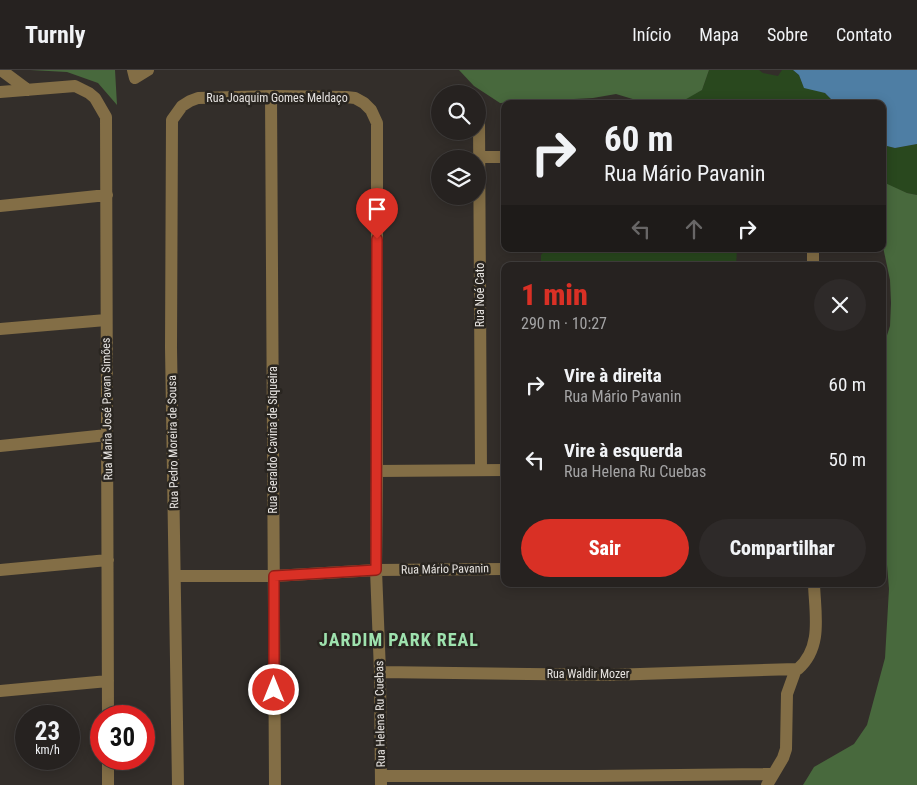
<!DOCTYPE html>
<html lang="pt">
<meta charset="utf-8">
<style>
body{margin:0;font-family:"Roboto Condensed",sans-serif;background:#2e2a29;color:#f1f3f6;height:100vh;display:flex;flex-direction:column;font-size:19px;white-space:nowrap}
*{box-sizing:border-box;margin:0}
p{font-size:16px;color:#a4a4a5}
.icon{flex:none;width:28px;height:28px;fill:none;stroke:currentColor;stroke-width:2;stroke-linecap:round;stroke-linejoin:round}
.map{position:relative;flex:1;overflow:hidden}
.drawer{position:absolute;left:501px;top:192px;width:385px;height:325px;display:flex;flex-direction:column;background:#262220;border-radius:10px;box-shadow:0 2px 12px #0003,0 0 0 1px #423f3e}
.drawer>*{flex:none}
.banner{position:absolute;left:501px;top:30px;width:385px;height:152px;border-radius:10px;box-shadow:0 2px 12px #0003,0 0 0 1px #423f3e;background:#262220;color:#f1f3f6;overflow:hidden}
.fabs{position:absolute;left:431px;top:15px;display:grid;gap:10px}
.fabs a{display:grid;place-items:center;width:55px;height:55px;border-radius:50%;background:#262220;box-shadow:0 2px 12px #0003,0 0 0 1px #423f3e;font-size:25px}
.speed{position:absolute;left:15px;top:635px;display:flex;gap:10px;font-size:25px;font-weight:700;text-align:center}
.speed>*{display:grid;place-content:center;width:65px;height:65px;border-radius:50%;background:#262220;box-shadow:0 2px 12px #0003,0 0 0 1px #423f3e;line-height:1}
.speed small{font-size:12px;font-weight:400}
.speed .limit{border:8px solid #d22;background:#fff;color:#111}
.pin{position:absolute;display:grid;place-items:center;width:42px;height:42px;color:#fff;margin:-51px -21px;border-radius:50% 50% 50% 0;rotate:-45deg;box-shadow:0 0 5px #0007}
.pin .icon{rotate:45deg}
.me{position:absolute;width:55px;margin:-28px;rotate:0deg;stroke-linejoin:round;filter:drop-shadow(0 0 4px #0008)}
.turn{display:flex;align-items:center;gap:18px;height:105px;padding:0 20px;font-size:22px}
.turn .icon{width:65px;height:65px;stroke-width:2.5}
.turn b{display:block;font-size:35px;line-height:42px}
.lanes{display:flex;align-items:center;height:48px;padding:0 20px;background:#0003;justify-content:center;gap:25px;direction:ltr}
.lanes .off{opacity:.35}
.round{display:grid;place-items:center;flex:none;width:52px;height:52px;border-radius:26px;background:#2e2a29}
.overview{display:flex;align-items:center;justify-content:space-between;height:85px;padding:0 20px}
h1{font-size:30px;font-weight:800;line-height:38px;color:#d93025}
.action{display:flex;gap:10px;margin-top:auto;padding:10px 20px}
.action a{flex:1;height:58px;border-radius:30px;background:#d93025;color:#fff;font-size:20px;font-weight:800;line-height:58px;text-align:center}
.action a+a{background:#2e2a29;color:#f1f3f6}
ul{padding:0;list-style:none}
li{display:flex;align-items:center;gap:15px;height:75px;padding:0 20px}
li div{flex:1}
li b{display:block;font-size:19px}
li em{font-style:normal}
header{display:flex;align-items:center;gap:30px;box-sizing:border-box;height:70px;padding:0 25px;background:#262220;border-bottom:1px solid #423f3e}
header strong{font-size:24px}
nav{display:flex;gap:28px;margin-inline-start:auto;font-size:18px}
.map>svg:first-child{display:block}
.green{fill:#29481e}
.forest{fill:#48693d}
.water{fill:#4e7ea4}
.lines{fill:none;stroke-linecap:round;stroke-linejoin:round}
.minor{stroke:#836e46;stroke-width:12}
.route-casing{stroke:#8d1f18;stroke-width:12}
.route{stroke:#d93025;stroke-width:9}
.labels{text-anchor:middle;stroke-width:5;stroke-linejoin:round;paint-order:stroke}
.street-label{font-size:12px;fill:#e6e3e0;stroke:#292520}
.district-label{font-size:18px;font-weight:bold;letter-spacing:1px;fill:#9ee2ae;stroke:#292520}
</style>
<header>
<strong>Turnly</strong>
<nav><a>Início</a><a>Mapa</a><a>Sobre</a><a>Contato</a></nav>
</header>
<div class="map">
<svg width="917" height="715" viewBox="0 0 917 715">
<rect width="100%" height="100%" fill="#332e2a"/>
<path class="green" d="M709,0H759L763,3L778,6L782,0H793L799,5L804,17L825,23L836,34H638L636,30L681,31L702,20Z
M917,74V125L907,123L884,113L883,112V75L895,78Z
M546,179H737L736,196H541V185Z"/>
<path class="forest" d="M30,0H115L117,35L98,13L67,2Z
M459,0H709L702,20L681,32L636,30L616,24L593,28L500,33L474,16Z
M883,112L907,123L917,125V715H803L814,697L854,674L867,655L885,588L889,519L887,495L882,465V281L890,256L891,233L890,210L883,177Z"/>
<path class="water" d="M793,0H917V74L895,78L883,75L882,34H836L825,23L804,18L799,5Z"/>
<g class="lines">
<path class="minor" d="M1,0L28,20
M133,0L135,8L148,0
M0,22L75,16L89,23L95,28L106,47L108,646
M271,26L275,715
M479,50L481,400
M480,87H505
M0,136L107,125
M813,179V196
M0,259L106,250
M0,376L107,365
M377,401L505,400
M0,500L108,490
M176,506H274L376,500L505,499
M380,602L609,605L796,599
M0,621L108,611
M108,689V715
M381,706H595L772,704
M178,715L171,278L172,50L182,36L190,31L198,28L271,26L346,27L355,28L364,33L371,40L377,53V401L376,500L380,602L381,715
M767,715L783,688L786,679L787,624L796,599H798C823,577 815,544 814,514"/>
</g>
<g class="lines">
<g class="route-casing">
<path id="route" d="M274,620V506L376,500L377,169"/>
</g>
<use href="#route" class="route"/>
</g>
<g class="labels">
<g class="street-label">
<text x="277" y="32">Rua Joaquim Gomes Meldaço</text>
<text transform="translate(480 225) rotate(-90)" y="4">Rua Noé Cato</text>
<text transform="translate(107 339) rotate(-91)" y="4">Rua Maria José Pavan Simões</text>
<text transform="translate(273 370) rotate(-90)" y="4">Rua Geraldo Cavina de Siqueira</text>
<text transform="translate(173 372) rotate(-91)" y="4">Rua Pedro Moreira de Sousa</text>
<text transform="translate(445 499) rotate(-1)" y="4">Rua Mário Pavanin</text>
<text x="588" y="608">Rua Waldir Mozer</text>
<text transform="translate(380 644) rotate(-91)" y="4">Rua Helena Ru Cuebas</text>
</g>
<g class="district-label">
<text x="399" y="576">JARDIM PARK REAL</text>
</g>
</g>
</svg>
<div class="fabs">
<a><svg class="icon" aria-label="search" viewBox="0 0 24 24"><circle cx="10" cy="10" r="6"/><path d="M15 15l6 6"/></svg></a>
<a><svg class="icon" aria-label="layers" viewBox="0 0 24 24"><path d="M12 4l9 5-9 5-9-5zM3 14l9 5 9-5"/></svg></a>
</div>
<div class="speed"><div>23<small>km/h</small></div><div class="limit">30</div></div>
<div class="pin" style="left:377px;top:169px;background:#d93025"><svg class="icon" aria-label="arrive" viewBox="0 0 24 24"><path d="M6 21V4h12l-3 4 3 4H6"/></svg></div>
<svg class="me" style="left:274px;top:620px" viewBox="-20 -20 40 40"><circle r="17" fill="#d93025" stroke="#fff" stroke-width="3"/><path d="M0-11L8 9 0 5-8 9z" fill="#fff"/></svg>
<div class="banner">
<div class="turn"><svg class="icon" aria-label="right" viewBox="0 0 24 24"><path d="M7 20v-9h11M14 6l5 5-5 5"/></svg><div><b>60 m</b>Rua Mário Pavanin</div></div>
<div class="lanes"><svg class="icon off" aria-label="left" viewBox="0 0 24 24"><path d="M17 20v-9H6M10 6l-5 5 5 5"/></svg><svg class="icon off" aria-label="ahead" viewBox="0 0 24 24"><path d="M12 20V5M6 11l6-6 6 6"/></svg><svg class="icon" aria-label="right" viewBox="0 0 24 24"><path d="M7 20v-9h11M14 6l5 5-5 5"/></svg></div>
</div>
<section class="drawer">
<div class="overview"><div><h1>1 min</h1><p>290 m · 10:27</p></div><a class="round"><svg class="icon" aria-label="close" viewBox="0 0 24 24"><path d="M6 6l12 12M18 6L6 18"/></svg></a></div>
<ul>
<li><svg class="icon" aria-label="right" viewBox="0 0 24 24"><path d="M7 20v-9h11M14 6l5 5-5 5"/></svg><div><b>Vire à direita</b><p>Rua Mário Pavanin</p></div><em>60 m</em></li>
<li><svg class="icon" aria-label="left" viewBox="0 0 24 24"><path d="M17 20v-9H6M10 6l-5 5 5 5"/></svg><div><b>Vire à esquerda</b><p>Rua Helena Ru Cuebas</p></div><em>50 m</em></li>
</ul>
<div class="action"><a>Sair</a><a>Compartilhar</a></div>
</section>
</div>
